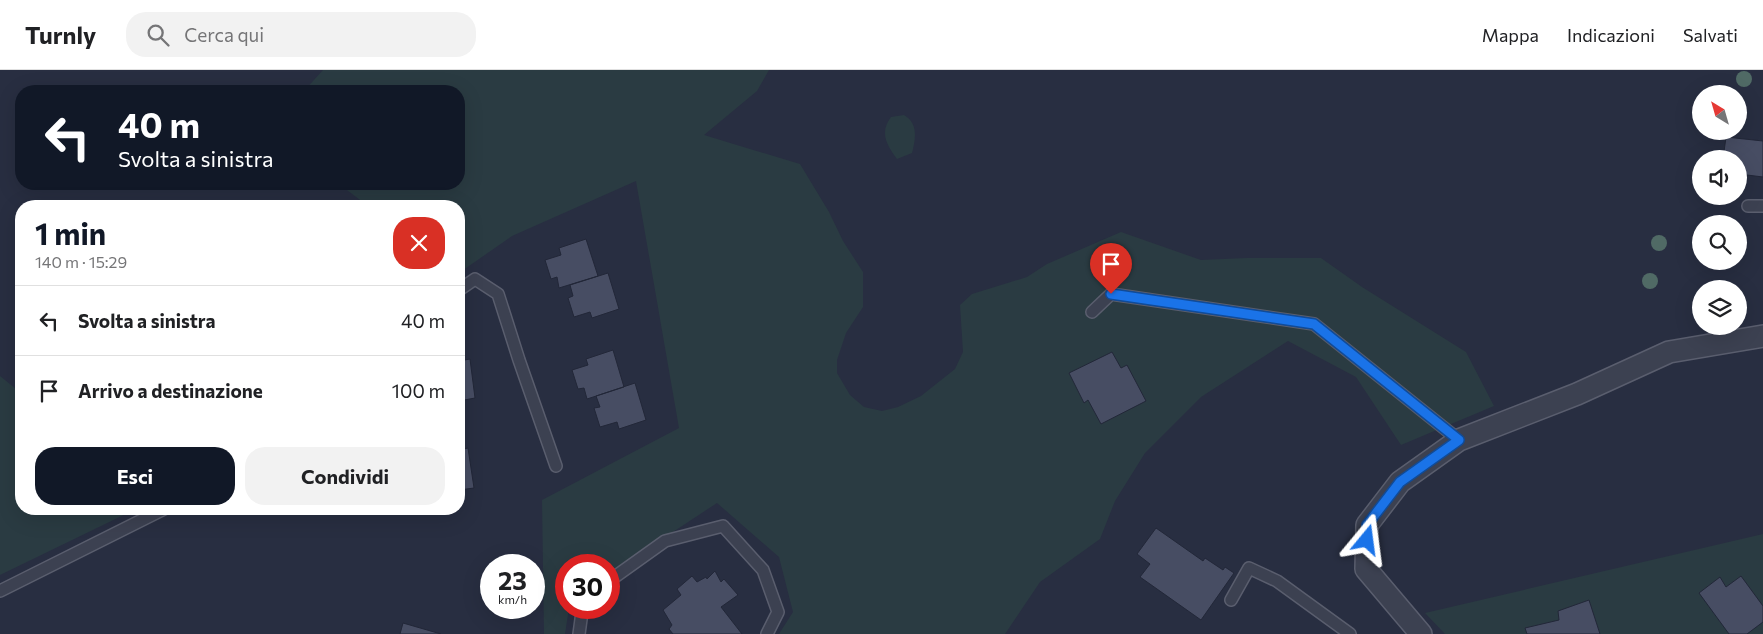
<!DOCTYPE html>
<html lang="it">
<meta charset="utf-8">
<style>
body{margin:0;font-family:Commissioner,sans-serif;background:#f2f2f2;color:#202124;height:100vh;display:flex;flex-direction:column;font-size:19px;white-space:nowrap}
*{box-sizing:border-box;margin:0}
p{font-size:16px;color:#757577}
.icon{flex:none;width:28px;height:28px;fill:none;stroke:currentColor;stroke-width:2;stroke-linecap:round;stroke-linejoin:round}
.map{position:relative;flex:1;overflow:hidden}
.details{position:absolute;left:15px;top:130px;width:450px;height:315px;display:flex;flex-direction:column;background:#fff;border-radius:20px;box-shadow:0 5px 20px #0002}
.details>*{flex:none}
.hud{position:absolute;left:15px;top:15px;width:450px;height:105px;border-radius:20px;box-shadow:0 5px 20px #0002;background:#111827;color:#fff;overflow:hidden}
.needle{width:32px;rotate:323deg}
.fabs{position:absolute;left:1692px;top:15px;display:grid;gap:10px}
.fabs a{display:grid;place-items:center;width:55px;height:55px;border-radius:50%;background:#fff;box-shadow:0 5px 20px #0002;font-size:25px}
.speed{position:absolute;left:480px;top:484px;display:flex;gap:10px;font-size:25px;font-weight:700;text-align:center}
.speed>*{display:grid;place-content:center;width:65px;height:65px;border-radius:50%;background:#fff;box-shadow:0 5px 20px #0002;line-height:1}
.speed small{font-size:12px;font-weight:400}
.speed .limit{border:8px solid #d22;background:#fff;color:#111}
.pin{position:absolute;display:grid;place-items:center;width:42px;height:42px;color:#fff;margin:-51px -21px;border-radius:50% 50% 50% 0;rotate:-45deg;box-shadow:0 0 5px #0007}
.pin .icon{rotate:45deg}
.me{position:absolute;width:55px;margin:-28px;rotate:16deg;stroke-linejoin:round;filter:drop-shadow(0 0 4px #0008)}
.turn{display:flex;align-items:center;gap:18px;height:105px;padding:0 20px;font-size:22px}
.turn .icon{width:65px;height:65px;stroke-width:2.5}
.turn b{display:block;font-size:35px;line-height:42px}
.round{display:grid;place-items:center;flex:none;width:52px;height:52px;border-radius:20px;background:#f2f2f2}
.summary{display:flex;align-items:center;justify-content:space-between;height:85px;padding:0 20px}
h1{font-size:30px;font-weight:700;line-height:38px;color:#111827}
.cta{display:flex;gap:10px;margin-top:auto;padding:10px 20px}
.cta a{flex:1;height:58px;border-radius:20px;background:#111827;color:#fff;font-size:20px;font-weight:700;line-height:58px;text-align:center}
.cta a+a{background:#f2f2f2;color:#202124}
ul{padding:0;list-style:none}
li{display:flex;align-items:center;gap:15px;height:70px;padding:0 20px;border-top:1px solid #e0e0e0}
li div{flex:1}
li b{display:block;font-size:19px}
li em{font-style:normal}
header{display:flex;align-items:center;gap:30px;box-sizing:border-box;height:70px;padding:0 25px;background:#fff;border-bottom:1px solid #e0e0e0}
header strong{font-size:24px}
nav{display:flex;gap:28px;margin-inline-start:auto;font-size:18px}
.search{width:350px;height:45px;background:#f2f2f2;display:flex;align-items:center;gap:12px;box-sizing:border-box;padding:0 18px;border-radius:20px;color:#757577;font-size:19px}
.map>svg:first-child{display:block}
.green{fill:#2a3b42}
.building{fill:#474d63;stroke:#222738}
.lines{fill:none;stroke-linecap:round;stroke-linejoin:round}
.lane-casing{stroke:#5a5e6e;stroke-width:14}
.street-casing{stroke:#5a5e6e;stroke-width:24}
.lane{stroke:#3c4151;stroke-width:11}
.street{stroke:#3c4151;stroke-width:21}
.tree{fill:#506a65}
.route-casing{stroke:#114b97;stroke-width:12}
.route{stroke:#1a73e8;stroke-width:9}
</style>
<header>
<strong>Turnly</strong>
<div class="search"><svg class="icon" aria-label="search" viewBox="0 0 24 24"><circle cx="10" cy="10" r="6"/><path d="M15 15l6 6"/></svg>Cerca qui</div>
<nav><a>Mappa</a><a>Indicazioni</a><a>Salvati</a></nav>
</header>
<div class="map">
<svg width="1763" height="564" viewBox="0 0 1763 564">
<rect width="100%" height="100%" fill="#282e41"/>
<path class="green" d="M323,0H769L757,21L704,65L800,94L829,142L843,171L863,202V237L846,263L837,290V303L850,325L864,337L882,341L898,337L921,326L955,299L963,282L960,235L972,224L1027,207L1047,194L1121,162L1201,190L1247,188H1321L1362,217L1466,282L1494,336L1401,375L1356,307L1288,271L1201,327L1145,383L1115,431L1100,469L1040,512L1005,564H779L793,542L779,487L717,433L609,504V495H566V538H569L565,564H544L542,430L679,358L636,111L512,166L459,203V136H368L339,114H459V21H304Z
M904,45C918,53 916,68 912,83L897,89C887,75 879,63 891,47Z
M0,306L21,323V439H136L0,505Z
M1763,464V564H1445L1425,543Z"/>
<path class="building" d="M1726,67L1763,71V107L1739,104V89H1723Z
M586,169L598,206L559,218L557,207L551,209L545,190L561,185L559,178Z
M608,203L619,239L592,248L590,242L574,247L568,228L573,226L570,215Z
M613,280L624,317L587,329L584,318L578,319L572,300L588,295L586,289Z
M1112,282L1121,298L1127,295L1146,331L1101,354L1088,330L1084,333L1069,303Z
M470,289L475,328L459,331V291Z
M635,313L646,350L619,359L617,352L600,357L594,338L600,337L596,326Z
M468,378L474,418L459,420V380Z
M1156,458L1203,491L1205,488L1223,500L1225,497L1234,503L1201,550L1140,507L1150,494L1137,484Z
M715,501L721,512L724,509L738,525L721,537L742,564H673L669,559L672,555L663,540L681,525L677,519L692,506L697,512L706,507L707,509Z
M1741,506L1763,536V552L1747,564H1729L1699,523L1720,507L1726,517Z
M1589,530L1600,564H1527L1525,558L1559,550L1558,541Z
M403,553L441,564H400Z"/>
<g class="lines">
<g class="lane-casing">
<path id="lane" d="M1748,136H1763
M459,220L475,209L498,224L519,290L556,396
M1092,242L1111,224L1314,254L1459,370
M609,511L665,471L723,456L763,500L778,542L767,564
M0,521L164,439
M1231,530L1249,498L1277,511L1350,564
M579,564L582,542L586,538"/>
</g>
<g class="street-casing">
<path id="street" d="M1421,564L1366,499L1367,455L1400,412L1459,370L1577,324L1669,282L1763,266"/>
</g>
<use href="#lane" class="lane"/>
<use href="#street" class="street"/>
</g>
<g class="tree">
<circle cx="1744" cy="9" r="8"/>
<circle cx="1659" cy="173" r="8"/>
<circle cx="1650" cy="211" r="8"/>
</g>
<g class="lines">
<g class="route-casing">
<path id="route" d="M1111,224L1314,254L1459,370L1400,412L1367,455V470"/>
</g>
<use href="#route" class="route"/>
</g>
</svg>
<div class="fabs">
<a><svg class="needle" viewBox="-14 -14 28 28"><path d="M0-13l5 13h-10z" fill="#e53935"/><path d="M0 13l5-13h-10z" fill="#757577"/></svg></a>
<a><svg class="icon" aria-label="sound" viewBox="0 0 24 24"><path d="M4 9h4l5-4v14l-5-4H4zM17 9q2 3 0 6"/></svg></a>
<a><svg class="icon" aria-label="search" viewBox="0 0 24 24"><circle cx="10" cy="10" r="6"/><path d="M15 15l6 6"/></svg></a>
<a><svg class="icon" aria-label="layers" viewBox="0 0 24 24"><path d="M12 4l9 5-9 5-9-5zM3 14l9 5 9-5"/></svg></a>
</div>
<div class="speed"><div>23<small>km/h</small></div><div class="limit">30</div></div>
<div class="pin" style="left:1111px;top:224px;background:#d93025"><svg class="icon" aria-label="arrive" viewBox="0 0 24 24"><path d="M6 21V4h12l-3 4 3 4H6"/></svg></div>
<svg class="me" style="left:1367px;top:470px" viewBox="-20 -20 40 40"><path d="M0-17L14 15 0 8-14 15z" fill="#1a73e8" stroke="#fff" stroke-width="4"/></svg>
<div class="hud">
<div class="turn"><svg class="icon" aria-label="left" viewBox="0 0 24 24"><path d="M17 20v-9H6M10 6l-5 5 5 5"/></svg><div><b>40 m</b>Svolta a sinistra</div></div>
</div>
<section class="details">
<div class="summary"><div><h1>1 min</h1><p>140 m · 15:29</p></div><a class="round" style="background:#d93025;color:#fff"><svg class="icon" aria-label="close" viewBox="0 0 24 24"><path d="M6 6l12 12M18 6L6 18"/></svg></a></div>
<ul>
<li><svg class="icon" aria-label="left" viewBox="0 0 24 24"><path d="M17 20v-9H6M10 6l-5 5 5 5"/></svg><div><b>Svolta a sinistra</b></div><em>40 m</em></li>
<li><svg class="icon" aria-label="arrive" viewBox="0 0 24 24"><path d="M6 21V4h12l-3 4 3 4H6"/></svg><div><b>Arrivo a destinazione</b></div><em>100 m</em></li>
</ul>
<div class="cta"><a>Esci</a><a>Condividi</a></div>
</section>
</div>
